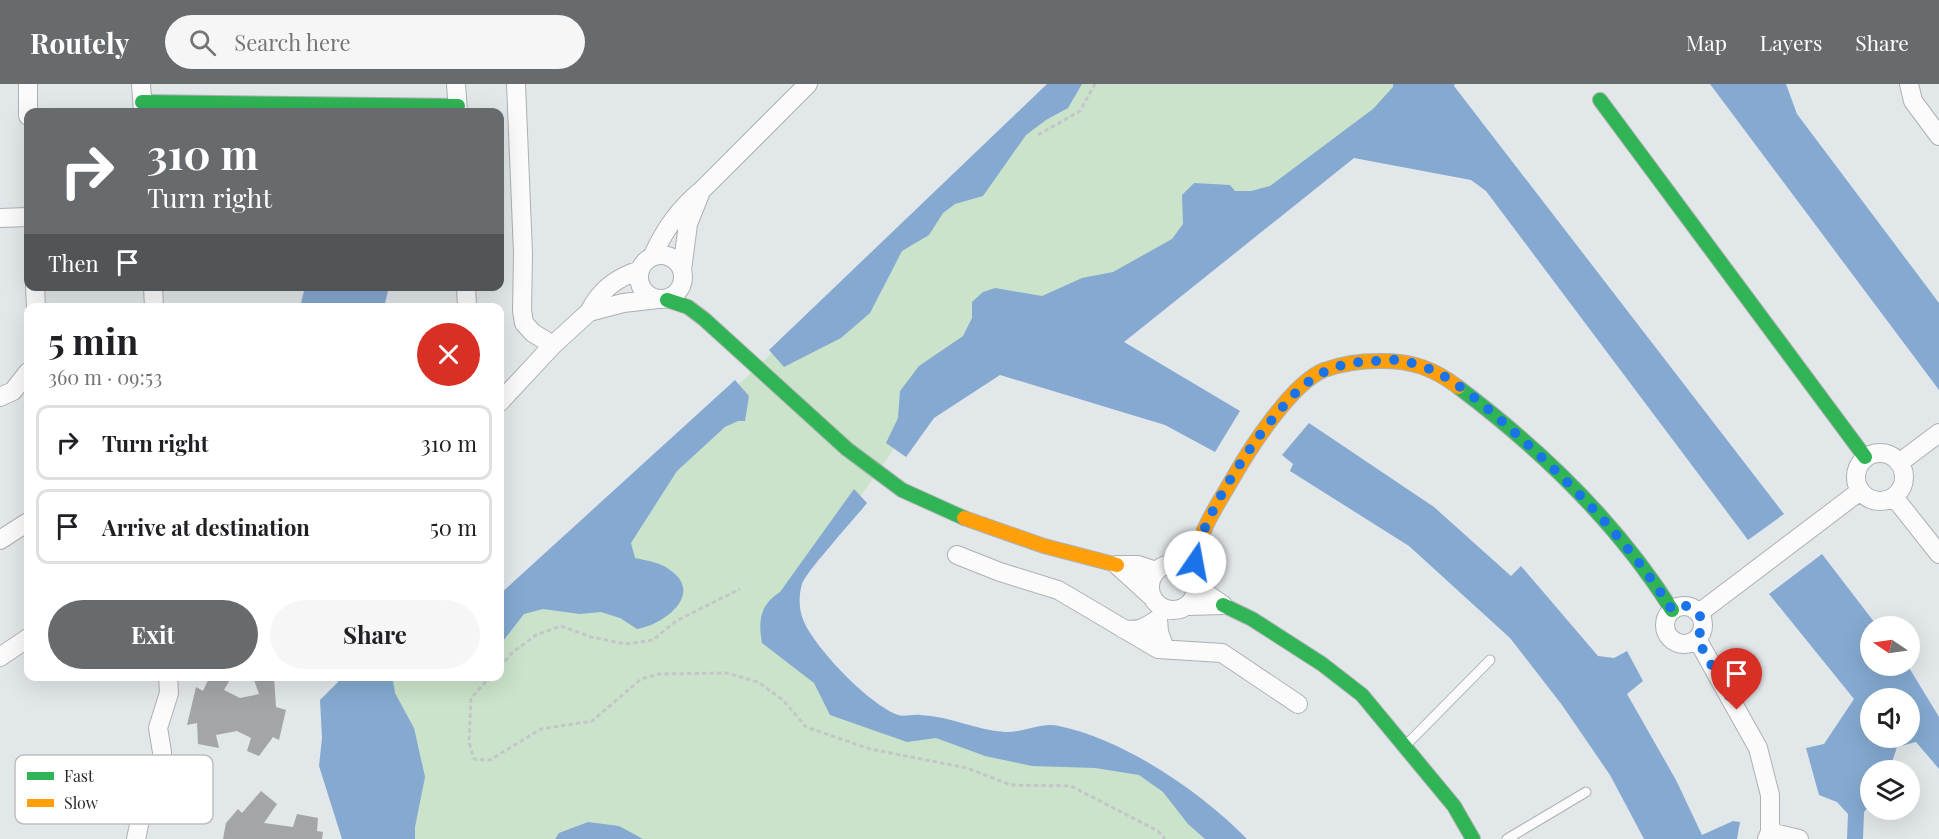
<!DOCTYPE html>
<meta charset="utf-8">
<style>
body{margin:0;font-family:"Playfair Display",serif;background:#f6f6f6;color:#202124;height:100vh;display:flex;flex-direction:column;font-size:22px;white-space:nowrap}
*{box-sizing:border-box;margin:0}
p{font-size:20px;color:#757577}
.icon{flex:none;width:33px;height:33px;fill:none;stroke:currentColor;stroke-width:2;stroke-linecap:round;stroke-linejoin:round}
.map{position:relative;flex:1;overflow:hidden}
.details{position:absolute;left:24px;top:219px;width:480px;height:378px;display:flex;flex-direction:column;background:#fff;border-radius:12px;box-shadow:0 6px 24px #0002}
.details>*{flex:none}
.hud{position:absolute;left:24px;top:24px;width:480px;height:183px;border-radius:12px;box-shadow:0 6px 24px #0002;background:#676b6e;color:#fff;overflow:hidden}
.needle{width:39px;rotate:283deg}
.fabs{position:absolute;left:1860px;top:532px;display:grid;gap:12px}
.fabs a{display:grid;place-items:center;width:60px;height:60px;border-radius:50%;background:#fff;box-shadow:0 6px 24px #0002;font-size:30px}
.pin{position:absolute;display:grid;place-items:center;width:51px;height:51px;color:#fff;margin:-62px -26px;border-radius:50% 50% 50% 0;rotate:-45deg;box-shadow:0 0 6px #0007}
.pin .icon{rotate:45deg}
.me{position:absolute;width:66px;margin:-33px;rotate:12deg;stroke-linejoin:round;filter:drop-shadow(0 0 4px #0008)}
.turn{display:flex;align-items:center;gap:21px;height:126px;padding:0 24px;font-size:27px}
.turn .icon{width:78px;height:78px;stroke-width:2.5}
.turn b{display:block;font-size:42px;line-height:51px}
.then{display:flex;align-items:center;height:57px;padding:0 24px;background:#0003;gap:12px;font-size:22px}
.round{display:grid;place-items:center;flex:none;width:63px;height:63px;border-radius:32px;background:#f6f6f6}
.headline{display:flex;align-items:center;justify-content:space-between;height:102px;padding:0 24px}
h1{font-size:36px;font-weight:700;line-height:45px}
.action{display:flex;gap:12px;margin-top:auto;padding:12px 24px}
.action a{flex:1;height:69px;border-radius:36px;background:#676b6e;color:#fff;font-size:24px;font-weight:700;line-height:69px;text-align:center}
.action a+a{background:#f6f6f6;color:#202124}
ul{padding:0;list-style:none}
li{display:flex;align-items:center;gap:18px;height:75px;margin:0 12px 9px;padding:0 12px;border:3px solid #e0e0e0;border-radius:12px}
li div{flex:1}
li b{display:block;font-size:22px}
li em{font-style:normal}
header{display:flex;align-items:center;gap:36px;box-sizing:border-box;height:84px;padding:0 30px;background:#676b6e;color:#fff}
header strong{font-size:28px}
nav{display:flex;gap:33px;margin-inline-start:auto;font-size:21px}
.search{width:420px;height:54px;background:#f6f6f6;display:flex;align-items:center;gap:15px;box-sizing:border-box;padding:0 21px;border-radius:33px;color:#757577;font-size:22px}
.map>svg:first-child{display:block}
.green{fill:#cae3ca}
.water{fill:#85a9d1;fill-rule:evenodd}
.building{fill:#a4a5a6}
.lines{fill:none;stroke-linecap:round;stroke-linejoin:round}
.lane-casing{stroke:#adb0b2;stroke-width:11}
.street-casing{stroke:#adb0b2;stroke-width:20}
.fast-casing{stroke:#adb0b2;stroke-width:16}
.slow-casing{stroke:#adb0b2;stroke-width:16}
.path{stroke:#c5c6c8;stroke-width:3;stroke-dasharray:4.5 3;stroke-linecap:butt}
.lane{stroke:#fbfbfc;stroke-width:9}
.street{stroke:#fbfbfc;stroke-width:18}
.fast{stroke:#30b455;stroke-width:14}
.slow{stroke:#ff9f0a;stroke-width:14}
.route{stroke:#1a73e8;stroke-width:10;stroke-dasharray:0 18}
.key{fill:#fff;stroke:#bebebf;stroke-width:1.5}
.key-label{font-size:16px;fill:#25282b}
</style>
<header>
<strong>Routely</strong>
<div class="search"><svg class="icon" aria-label="search" viewBox="0 0 24 24"><circle cx="10" cy="10" r="6"/><path d="M15 15l6 6"/></svg>Search here</div>
<nav><a>Map</a><a>Layers</a><a>Share</a></nav>
</header>
<div class="map">
<svg width="1939" height="755" viewBox="0 0 1939 755">
<rect width="100%" height="100%" fill="#e2e7ea"/>
<path class="green" d="M1055,0H1421L1127,234L941,298L783,522L882,638L1146,686L1227,755H365L368,593L500,592V527Z"/>
<path class="water" d="M1047,0H1082L1068,24L1046,36L1026,51L983,112L955,120L943,129L929,151L902,167L870,229L841,254L784,283L769,266Z
M1393,0H1455L1454,2L1784,430L1748,456L1486,107L1471,96L1354,74L1124,258L1240,327L1215,368L1165,341L1000,291L934,334L906,373L886,359L898,334L900,307L919,282L963,252L972,234V218L983,208L995,204L1042,212L1082,194L1113,188L1172,155L1183,140L1182,111L1194,99L1230,101L1235,107H1251L1270,102L1373,25L1393,3Z
M1710,0H1786L1797,30L1939,219V306Z
M305,203V202L389,203L384,223H300Z
M735,296L749,312L745,337H738L725,343L677,387L631,459L635,474C648,477 660,478 670,486C705,510 663,541 637,545L620,534L601,528L580,530L543,525L524,530L500,561V510Z
M1309,339L1434,423L1511,492L1521,482L1598,572L1614,574L1627,567L1643,597L1627,610L1676,696L1702,751L1733,737L1740,738L1737,755H1644L1610,691L1562,621L1510,554L1409,462L1290,387L1293,380L1282,371Z
M854,405L867,419C856,433 805,489 802,500C798,514 799,528 805,540C819,568 869,620 898,631C904,633 913,630 920,631C949,632 976,646 1005,648C1022,649 1042,638 1059,642C1125,656 1200,707 1247,755H1205L1188,740L1163,708L1139,691L1095,684L1032,682L985,672L936,654L907,658L830,631L814,599L762,559C758,536 760,521 780,508Z
M1822,470L1878,543H1870V582H1908L1939,633V685L1916,658L1897,663L1889,687H1870V721L1864,728L1863,755H1847L1848,730L1837,718L1819,711L1806,664L1824,660L1854,615L1769,510ZM1870,615H1910V654H1870Z
M340,593H406L393,597L395,609L414,644L425,693L415,743V755H342L319,682L322,654L320,616L338,598Z
M588,738L619,742L643,755H555L559,749Z"/>
<path class="building" d="M210,592H232L224,606L240,614L259,610L254,596L274,593L276,623L286,626L279,656L273,653L259,672L247,667L251,654L237,647L216,651L219,664L198,660L197,639L187,641L196,603L203,607Z
M261,707L277,720L264,739L293,743L297,730L318,734L317,747L323,748L322,755H223L226,739L238,725L242,729Z"/>
<g class="lines">
<g class="lane-casing">
<path id="lane" d="M1405,662L1490,576
M1507,755L1586,708"/>
</g>
<g class="street-casing">
<path id="street" d="M28,0V32
M141,0L143,28
M456,0L458,28
M516,0L523,169L522,227L524,239L533,249L553,261
M1909,0L1913,17L1939,52
M0,134L28,133
M639 193a22 22 0 1 1 44 0a22 22 0 1 1-44 0Z
M653,171C665,145 679,125 702,106L808,0
M640,186C616,194 600,206 589,228L623,219L658,215
M682,186L688,140L700,110
M35,202L36,224
M153,202L154,224
M466,202L467,224
M0,313L13,307L28,288
M500,318L553,261L589,228
M1856 393a24 24 0 1 1 48 0a24 24 0 1 1-48 0Z
M1899,379L1939,349
M1894,413L1939,470
M0,456L28,438
M957,471L1000,488L1058,506L1158,565L1222,569L1298,620
M1150 503a23 23 0 1 1 46 0a23 23 0 1 1-46 0Z
M1151,512L1117,481H1138L1156,487
M1188,522L1223,521L1207,510L1197,498
M1665 541a19 19 0 1 1 38 0a19 19 0 1 1-38 0Z
M1699,529L1860,407
M1123,545C1138,548 1146,543 1158,535L1159,548L1165,565
M1697,555L1758,664L1770,711V748L1767,755
M0,573L28,554
M1770,748L1799,755
M136,755L140,736L155,710L161,693L162,668L158,644L169,609L168,592"/>
</g>
<g class="fast-casing">
<path id="fast" d="M1600,16L1865,373
M142,18L458,22
M667,216L688,223L704,235L847,365L902,406L964,434
M1458,303C1539,364 1618,440 1672,526
M1223,521L1252,535L1322,580L1362,611L1454,722L1473,755"/>
</g>
<g class="slow-casing">
<path id="slow" d="M964,434L1044,462L1117,481
M1194,490C1197,448 1213,429 1233,394C1250,364 1292,299 1324,286C1341,280 1360,277 1378,277C1410,276 1433,284 1458,303"/>
</g>
<path class="path" d="M1038,51L1080,27L1095,0
M500,583L512,569L536,551L561,542L591,553L626,560L653,556L676,537L740,505
M491,592L471,614L469,658L474,675L490,676L541,645L592,637L641,595L659,590L727,589L758,598L783,616L806,643L870,665L967,684L1011,701L1071,702L1158,747L1165,755"/>
<use href="#lane" class="lane"/>
<use href="#street" class="street"/>
<use href="#fast" class="fast"/>
<use href="#slow" class="slow"/>
</g>
<g class="lines">
<path class="route" d="M1195,478C1199,440 1242,374 1266,343C1300,301 1320,278 1377,277C1386,276 1396,275 1404,277C1416,280 1432,285 1442,291C1468,306 1491,328 1513,347C1572,400 1630,459 1672,526L1686,522L1699,529L1703,542L1697,555L1737,626"/>
</g>
<rect x="15" y="671" width="198" height="69" rx="9" class="key"/>
<rect x="27" y="688" width="27" height="8" fill="#30b455"/>
<rect x="27" y="715" width="27" height="8" fill="#ff9f0a"/>
<g class="key-label">
<text x="64" y="698">Fast</text>
<text x="64" y="725">Slow</text>
</g>
</svg>
<div class="fabs">
<a><svg class="needle" viewBox="-14 -14 28 28"><path d="M0-13l5 13h-10z" fill="#e53935"/><path d="M0 13l5-13h-10z" fill="#757577"/></svg></a>
<a><svg class="icon" aria-label="sound" viewBox="0 0 24 24"><path d="M4 9h4l5-4v14l-5-4H4zM17 9q2 3 0 6"/></svg></a>
<a><svg class="icon" aria-label="layers" viewBox="0 0 24 24"><path d="M12 4l9 5-9 5-9-5zM3 14l9 5 9-5"/></svg></a>
</div>
<div class="pin" style="left:1737px;top:626px;background:#d93025"><svg class="icon" aria-label="arrive" viewBox="0 0 24 24"><path d="M6 21V4h12l-3 4 3 4H6"/></svg></div>
<svg class="me" style="left:1195px;top:478px" viewBox="-20 -20 40 40"><circle r="19" fill="#fff"/><path d="M0-13L10 11 0 6-10 11z" fill="#1a73e8"/></svg>
<div class="hud">
<div class="turn"><svg class="icon" aria-label="right" viewBox="0 0 24 24"><path d="M7 20v-9h11M14 6l5 5-5 5"/></svg><div><b>310 m</b>Turn right</div></div>
<div class="then">Then<svg class="icon" aria-label="arrive" viewBox="0 0 24 24"><path d="M6 21V4h12l-3 4 3 4H6"/></svg></div>
</div>
<section class="details">
<div class="headline"><div><h1>5 min</h1><p>360 m · 09:53</p></div><a class="round" style="background:#d93025;color:#fff"><svg class="icon" aria-label="close" viewBox="0 0 24 24"><path d="M6 6l12 12M18 6L6 18"/></svg></a></div>
<ul>
<li><svg class="icon" aria-label="right" viewBox="0 0 24 24"><path d="M7 20v-9h11M14 6l5 5-5 5"/></svg><div><b>Turn right</b></div><em>310 m</em></li>
<li><svg class="icon" aria-label="arrive" viewBox="0 0 24 24"><path d="M6 21V4h12l-3 4 3 4H6"/></svg><div><b>Arrive at destination</b></div><em>50 m</em></li>
</ul>
<div class="action"><a>Exit</a><a>Share</a></div>
</section>
</div>
